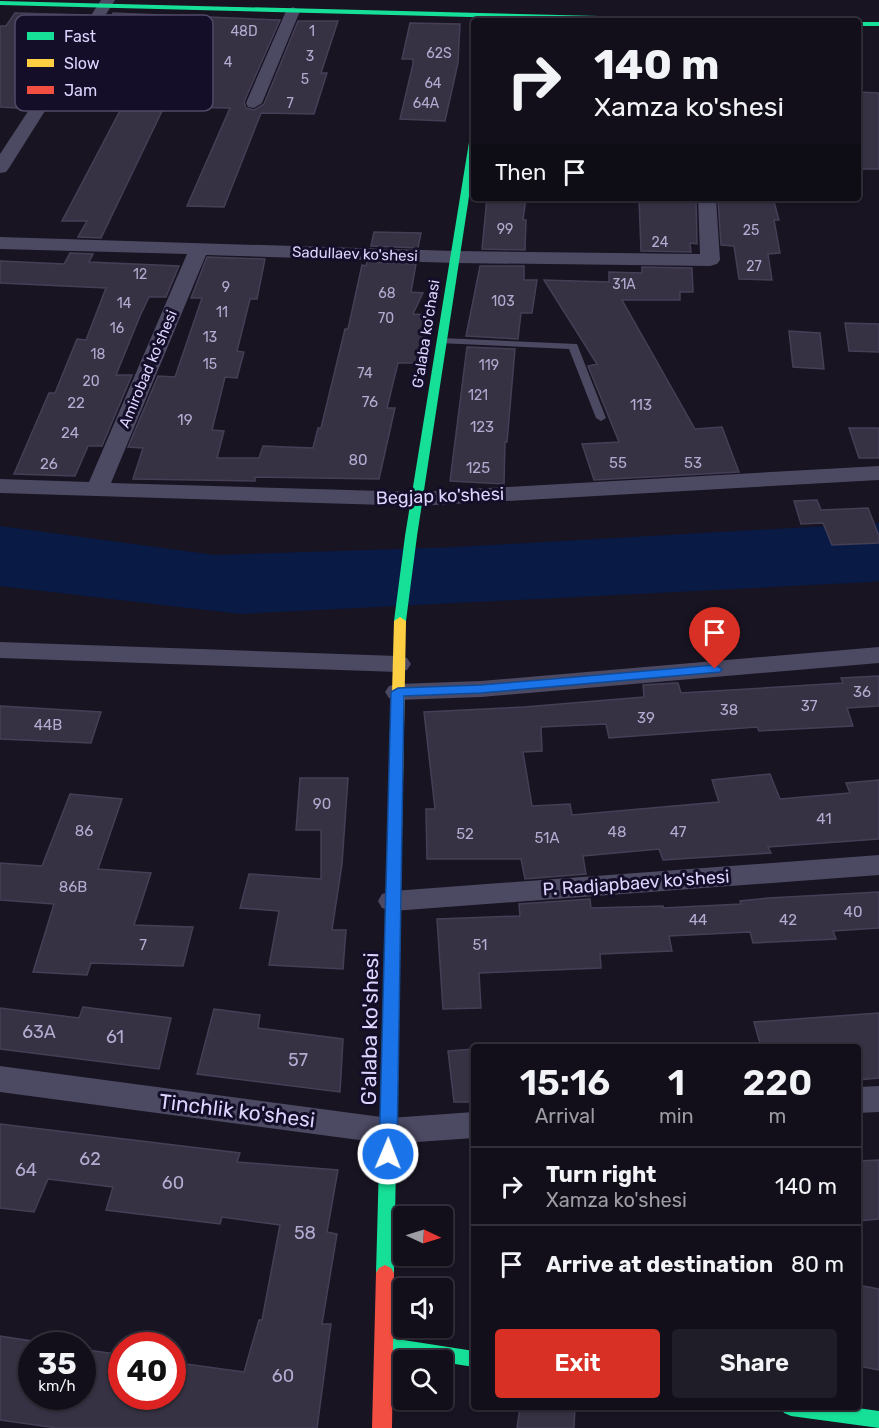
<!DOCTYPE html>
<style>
body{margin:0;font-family:Rubik,sans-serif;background:#1f1d27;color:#f1f3f6;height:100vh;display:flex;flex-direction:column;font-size:22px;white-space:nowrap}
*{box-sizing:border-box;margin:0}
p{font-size:20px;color:#9c9ca2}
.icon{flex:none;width:33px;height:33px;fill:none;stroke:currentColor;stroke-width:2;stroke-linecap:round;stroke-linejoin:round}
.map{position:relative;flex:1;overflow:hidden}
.details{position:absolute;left:471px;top:1044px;width:390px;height:366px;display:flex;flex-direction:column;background:#120f1a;border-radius:6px;box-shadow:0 2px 4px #0004,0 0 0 2px #312f39}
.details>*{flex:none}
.guide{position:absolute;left:471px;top:18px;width:390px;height:183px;border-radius:6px;box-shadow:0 2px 4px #0004,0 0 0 2px #312f39;background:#120f1a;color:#f1f3f6;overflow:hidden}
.needle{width:39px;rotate:94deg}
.fabs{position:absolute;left:393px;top:1206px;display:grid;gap:12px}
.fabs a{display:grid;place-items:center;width:60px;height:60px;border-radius:6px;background:#120f1a;box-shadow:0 2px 4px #0004,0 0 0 2px #312f39;font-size:30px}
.speed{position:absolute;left:18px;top:1332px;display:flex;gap:12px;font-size:30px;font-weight:700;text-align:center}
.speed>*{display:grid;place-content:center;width:78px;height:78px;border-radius:50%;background:#120f1a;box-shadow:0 2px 4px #0004,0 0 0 2px #312f39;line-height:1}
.speed small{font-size:15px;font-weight:400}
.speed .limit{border:9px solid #d22;background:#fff;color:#111}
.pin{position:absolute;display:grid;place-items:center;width:51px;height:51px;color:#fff;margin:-62px -26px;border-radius:50% 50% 50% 0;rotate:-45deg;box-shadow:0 0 6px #0007}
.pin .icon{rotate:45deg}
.me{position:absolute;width:66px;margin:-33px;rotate:1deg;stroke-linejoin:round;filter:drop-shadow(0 0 4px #0008)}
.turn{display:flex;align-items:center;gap:21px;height:126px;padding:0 24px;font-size:27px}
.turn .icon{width:78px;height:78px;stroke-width:2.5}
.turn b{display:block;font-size:42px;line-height:51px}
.then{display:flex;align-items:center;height:57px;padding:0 24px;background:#0003;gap:12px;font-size:22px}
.eta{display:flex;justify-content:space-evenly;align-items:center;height:102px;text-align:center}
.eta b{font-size:36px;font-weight:600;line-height:42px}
.action{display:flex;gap:12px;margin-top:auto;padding:12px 24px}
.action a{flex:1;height:69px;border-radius:6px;background:#d93025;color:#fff;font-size:24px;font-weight:600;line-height:69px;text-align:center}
.action a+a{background:#1f1d27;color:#f1f3f6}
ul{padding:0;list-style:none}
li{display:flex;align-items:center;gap:18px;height:78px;padding:0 24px;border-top:2px solid #312f39}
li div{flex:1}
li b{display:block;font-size:22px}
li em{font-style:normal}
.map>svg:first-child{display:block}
.water{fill:#091a45}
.building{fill:#363244;stroke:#453f56;stroke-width:1.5}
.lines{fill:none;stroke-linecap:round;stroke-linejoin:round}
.lane{fill:#4c4963;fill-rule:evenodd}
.street{fill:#4c4963;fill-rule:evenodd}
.fast{fill:#16e098;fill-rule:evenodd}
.slow{fill:#ffcf43;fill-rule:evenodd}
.jam{fill:#f24e42;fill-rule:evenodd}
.route{fill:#1a73e8;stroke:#114b97;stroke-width:1.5}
.labels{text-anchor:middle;stroke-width:6;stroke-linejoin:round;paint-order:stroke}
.far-number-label{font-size:14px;fill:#b3acd0}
.far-street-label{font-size:15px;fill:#ddd5ff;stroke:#140e28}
.number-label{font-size:15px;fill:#b3acd0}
.street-label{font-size:18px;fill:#ddd5ff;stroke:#140e28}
.near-number-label{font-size:18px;fill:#b3acd0}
.near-street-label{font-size:21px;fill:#ddd5ff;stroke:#140e28}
.key{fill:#140e28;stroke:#504a68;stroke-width:1.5}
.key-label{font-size:16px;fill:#ddd5ff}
</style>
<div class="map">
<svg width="879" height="1428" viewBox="0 0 879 1428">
<rect width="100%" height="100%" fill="#181422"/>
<path class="water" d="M879,523V581L870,582L240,614L0,586V526L215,555L457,547Z"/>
<path class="building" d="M15,13L88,15L31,103H21L17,108L0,107V26H6Z
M113,13L280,20L244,102L246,108L254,110L264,104L298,21H338L321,73H327L314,114L261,113L224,207L187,206L230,108L164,107L101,238L78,237L87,221H62L123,105L52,103L108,16H112Z
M410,23L460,24L458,63L445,121L400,119L413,64V59H402Z
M858,92L879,93V169H858Z
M487,198H526L523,220H526L525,250L482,249Z
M639,198L696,199L697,244L690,243L691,252L641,251Z
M724,198H773L779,220H774L780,253L768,254L772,280L739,279L734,246L721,245L718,200H724Z
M374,232L421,233L418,248L371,246Z
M70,253L93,254L89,262L179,266L166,297H149L140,316L116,375H132L102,446H88L75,476L14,474L49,393H55L77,339L86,340L106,288L0,283V261L64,264Z
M207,257L265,259L257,299H250L237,351L244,352L237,378L225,377L212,430L224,431L217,458H259L263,446L313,448L318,428H321L345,329H348L362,265L366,266L367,262L416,264L411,292L423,293L413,314L431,315L420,363H398L387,408H395L379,479L255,477V481L133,479L143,448L128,447L158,376L175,377L202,298H191Z
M480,266H524V280H537L532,313H521L518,339L466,336Z
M642,267L692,268L693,292H680V300H622L695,429L722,427L739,472L594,480L582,444L619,442L588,366L597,364L544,280L609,282V272L642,273Z
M845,323L879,324V352L849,351Z
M789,331L820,333L824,369L793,367Z
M467,347L515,349L507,442H505L504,484L450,481Z
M849,428H879V458H859Z
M817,500L821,510L868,508L879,536V543L832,545L823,523L801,524L794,501Z
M879,676V706L847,708L853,726L759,731L757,727L609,738L606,724L541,727L542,751L523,752L532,806L570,804L572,815L719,802L712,780L770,774L780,799L850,793L846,783L879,780V839L768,847L771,853L663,860L659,849L583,856L586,874L525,879L521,859H427L426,809H435L424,712L524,707L644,697L643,685L675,683H678L681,693L843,683L841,678Z
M0,706L101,712L91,743L0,739Z
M300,778H348L342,864L332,930H346L343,969L269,965L279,911L240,908L249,874L321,879V830H296Z
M70,794L122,799L98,869L151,873L134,925L193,927L183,966L91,963L87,975L33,972L54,904L0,900V863L42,866Z
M879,892V928L833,931L836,939L753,943L750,932L669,936L672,951L600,954L601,968L479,973L481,1008L443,1009L437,919L520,916L519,904L590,899L591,908L663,906V908L741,904L740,901L768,898Z
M83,1007L171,1018L159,1069L0,1049V1008L79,1018Z
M214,1009L260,1015L258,1028L343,1039L340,1092L197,1074Z
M879,1013V1078L858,1080V1047H761L754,1022Z
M474,1049V1102H454L448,1051Z
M0,1124L240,1153L237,1162L338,1170L327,1232L337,1234L322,1324H331L317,1428H57L0,1420V1336L32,1341V1396H82V1349L122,1355V1396H172V1362L244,1372L259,1320H262L280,1225L222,1217L220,1224L106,1210L113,1187L48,1179L34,1212L0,1208Z
M879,1160V1219L858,1221V1161Z
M858,1285L879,1289V1370L858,1366Z
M520,1407H575L574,1428H517Z"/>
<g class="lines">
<path class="lane" d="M442,338L577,344L606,418L601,421L596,418L569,349L438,343L437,341Z"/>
<path class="street" d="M101,0H115L9,168L6,172L0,173V154Z
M293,7L300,11L262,103L254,108L248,107L246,103L286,11Z
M698,198H716L720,260L717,264L710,266L455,263L206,255L111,483L417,492L879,466V480L417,506L0,493V479L89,482L187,254L0,249V237L455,251L700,254Z
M0,642L398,656L407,658L411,664L407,670L398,672L0,658Z
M879,647V663L481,697L398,700L389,698L385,692L389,686L398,684L481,681Z
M879,855V875L393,911L382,908L378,901L382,894L393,891Z
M0,1066L389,1118L474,1112V1138L389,1144L0,1092Z
M879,1086V1112L858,1113V1087Z"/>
<path class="fast" d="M0,1L720,19L724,21H630L0,5Z
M858,22H879V26H858Z
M474,133V164L417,536L406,621L400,625L394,621L405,536L470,136Z
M395,831L402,836L394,1273L391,1278L385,1281L379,1278L376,1273L388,836Z
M384,1337L474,1351V1367L442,1362V1360L384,1353L377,1351L375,1345L377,1339Z
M781,1407H850L879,1411V1428L791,1416L784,1413Z"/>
<path class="slow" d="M400,617L406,621L402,836L395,841L388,836L394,621Z"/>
<path class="jam" d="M385,1265L391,1268L394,1273L392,1428H372L376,1273L379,1268Z"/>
</g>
<path class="route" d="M715,665L722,669L720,672L481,693L404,696L397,1154L394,1159L388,1161L382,1159L379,1154L391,692L398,688L481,685Z"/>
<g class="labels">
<g class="far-number-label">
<text x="244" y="36">48D</text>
<text x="312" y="36">1</text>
<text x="439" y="58">62S</text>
<text x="310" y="61">3</text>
<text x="228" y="67">4</text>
<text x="305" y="84">5</text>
<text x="433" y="88">64</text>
<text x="290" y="108">7</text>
<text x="426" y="108">64A</text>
<text x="505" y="234">99</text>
<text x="751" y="235">25</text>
<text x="660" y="247">24</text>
<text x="754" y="271">27</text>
<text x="140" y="279">12</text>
<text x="624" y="289">31A</text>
<text x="226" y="292">9</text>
<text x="387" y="298">68</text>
<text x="503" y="306">103</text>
<text x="124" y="308">14</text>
<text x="222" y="317">11</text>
<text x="386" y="323">70</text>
<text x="117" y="333">16</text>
<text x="210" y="342">13</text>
<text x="98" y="359">18</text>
<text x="210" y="369">15</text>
<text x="489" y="370">119</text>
<text x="365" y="378">74</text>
<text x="91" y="386">20</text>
<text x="478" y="400">121</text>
</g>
<g class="far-street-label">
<text transform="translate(355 254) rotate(2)" y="5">Sadullaev ko'shesi</text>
<text transform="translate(426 334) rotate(-81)" y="5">G'alaba ko'chasi</text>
<text transform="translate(148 369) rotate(-67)" y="5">Amirobad ko'shesi</text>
</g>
<g class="number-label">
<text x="370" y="407">76</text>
<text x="76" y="408">22</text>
<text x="641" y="410">113</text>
<text x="185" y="425">19</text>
<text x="482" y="432">123</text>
<text x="70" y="438">24</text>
<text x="358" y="465">80</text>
<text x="618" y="468">55</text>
<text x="693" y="468">53</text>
<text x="49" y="469">26</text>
<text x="478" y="473">125</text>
<text x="862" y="697">36</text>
<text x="809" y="711">37</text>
<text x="729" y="715">38</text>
<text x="646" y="723">39</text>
<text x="48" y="730">44B</text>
<text x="322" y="809">90</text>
<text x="824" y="824">41</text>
<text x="84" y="836">86</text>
<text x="617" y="837">48</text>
<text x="678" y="837">47</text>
<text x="465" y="839">52</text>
<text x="547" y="843">51A</text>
<text x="73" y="892">86B</text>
<text x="853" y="917">40</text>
<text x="698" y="925">44</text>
<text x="788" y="925">42</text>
<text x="143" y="950">7</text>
<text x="480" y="950">51</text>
</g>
<g class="street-label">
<text transform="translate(440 496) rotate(-2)" y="6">Begjap ko'shesi</text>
<text transform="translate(636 883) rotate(-4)" y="6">P. Radjapbaev ko'shesi</text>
</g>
<g class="near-number-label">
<text x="39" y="1038">63A</text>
<text x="115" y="1043">61</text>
<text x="298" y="1066">57</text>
<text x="90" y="1165">62</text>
<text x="26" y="1176">64</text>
<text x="173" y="1189">60</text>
<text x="305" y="1239">58</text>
<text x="283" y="1382">60</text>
</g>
<g class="near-street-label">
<text transform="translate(370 1029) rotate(-89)" y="7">G'alaba ko'shesi</text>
<text transform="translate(237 1111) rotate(7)" y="7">Tinchlik ko'shesi</text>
</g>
</g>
<rect x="15" y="15" width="198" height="96" rx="9" class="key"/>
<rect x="27" y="32" width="27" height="8" fill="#16e098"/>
<rect x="27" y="59" width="27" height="8" fill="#ffcf43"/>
<rect x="27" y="86" width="27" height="8" fill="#f24e42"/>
<g class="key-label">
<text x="64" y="42">Fast</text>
<text x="64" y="69">Slow</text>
<text x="64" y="96">Jam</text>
</g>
</svg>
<div class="fabs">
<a><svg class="needle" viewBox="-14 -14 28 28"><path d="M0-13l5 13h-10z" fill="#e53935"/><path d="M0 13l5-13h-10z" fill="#9c9ca2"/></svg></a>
<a><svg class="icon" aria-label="sound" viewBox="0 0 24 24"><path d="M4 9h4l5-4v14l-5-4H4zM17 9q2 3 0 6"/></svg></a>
<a><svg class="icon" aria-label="search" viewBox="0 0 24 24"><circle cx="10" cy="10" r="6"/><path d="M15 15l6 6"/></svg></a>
</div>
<div class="speed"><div>35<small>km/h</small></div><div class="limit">40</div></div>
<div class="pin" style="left:715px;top:669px;background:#d93025"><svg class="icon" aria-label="arrive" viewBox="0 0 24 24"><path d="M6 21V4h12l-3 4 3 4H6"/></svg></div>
<svg class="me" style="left:388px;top:1154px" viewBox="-20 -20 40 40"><circle r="17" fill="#1a73e8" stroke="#fff" stroke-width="3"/><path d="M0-11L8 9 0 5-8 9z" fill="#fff"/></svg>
<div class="guide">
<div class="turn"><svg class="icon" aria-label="right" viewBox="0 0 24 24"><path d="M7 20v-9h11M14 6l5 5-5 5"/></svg><div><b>140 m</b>Xamza ko'shesi</div></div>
<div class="then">Then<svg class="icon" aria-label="arrive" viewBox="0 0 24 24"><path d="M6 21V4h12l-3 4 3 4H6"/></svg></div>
</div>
<section class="details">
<div class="eta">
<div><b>15:16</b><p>Arrival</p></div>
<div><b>1</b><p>min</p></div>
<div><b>220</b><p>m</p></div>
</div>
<ul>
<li><svg class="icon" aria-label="right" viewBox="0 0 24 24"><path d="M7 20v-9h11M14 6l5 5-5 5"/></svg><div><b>Turn right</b><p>Xamza ko'shesi</p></div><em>140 m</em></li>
<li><svg class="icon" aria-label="arrive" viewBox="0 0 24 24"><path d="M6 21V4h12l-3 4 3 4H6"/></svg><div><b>Arrive at destination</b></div><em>80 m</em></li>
</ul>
<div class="action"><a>Exit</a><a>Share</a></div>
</section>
</div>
